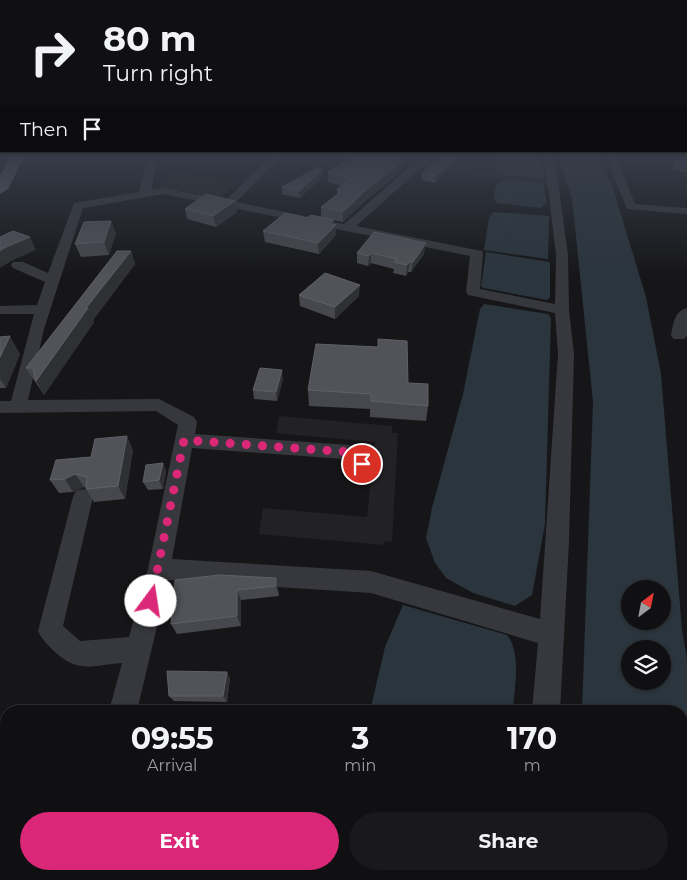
<!DOCTYPE html>
<style>
body{margin:0;font-family:Montserrat,sans-serif;background:#19191b;color:#f1f3f6;height:100vh;display:flex;flex-direction:column;font-size:19px;white-space:nowrap}
*{box-sizing:border-box;margin:0}
p{font-size:16px;color:#9c9d9f}
.icon{flex:none;width:28px;height:28px;fill:none;stroke:currentColor;stroke-width:2;stroke-linecap:round;stroke-linejoin:round}
.map{position:relative;flex:1;overflow:hidden}
.drawer{position:absolute;left:0px;top:705px;width:688px;height:175px;display:flex;flex-direction:column;background:#101012;border-radius:20px 20px 0 0;box-shadow:0 1px 4px #0004,0 0 0 1px #303032}
.drawer>*{flex:none}
.guide{position:absolute;left:0px;top:0px;width:688px;height:152px;box-shadow:0 1px 4px #0004,0 0 0 1px #303032;background:#101012;color:#f1f3f6;overflow:hidden}
.needle{width:32px;rotate:32deg}
.buttons{position:absolute;left:621px;top:580px;display:grid;gap:10px}
.buttons a{display:grid;place-items:center;width:50px;height:50px;border-radius:50%;background:#101012;box-shadow:0 1px 4px #0004,0 0 0 1px #303032;font-size:25px}
.pin{position:absolute;display:grid;place-items:center;width:42px;height:42px;color:#fff;margin:-21px;border:2px solid #fff;border-radius:50%;box-shadow:0 1px 5px #0007}
.me{position:absolute;width:55px;margin:-28px;rotate:14deg;stroke-linejoin:round;filter:drop-shadow(0 0 4px #0008)}
.turn{display:flex;align-items:center;gap:18px;height:105px;padding:0 20px;font-size:22px}
.turn .icon{width:65px;height:65px;stroke-width:2.5}
.turn b{display:block;font-size:35px;line-height:42px}
.then{display:flex;align-items:center;height:48px;padding:0 20px;background:#0003;gap:10px;font-size:19px}
.eta{display:flex;justify-content:space-evenly;align-items:center;height:85px;text-align:center}
.eta b{font-size:30px;font-weight:700;line-height:35px}
.primary-button{display:flex;gap:10px;margin-top:auto;padding:10px 20px}
.primary-button a{flex:1;height:58px;border-radius:30px;background:#db2777;color:#fff;font-size:20px;font-weight:700;line-height:58px;text-align:center}
.primary-button a+a{background:#19191b;color:#f1f3f6}
.map>svg:first-child{display:block}
.built{fill:#222225}
.green{fill:#1d261f}
.water{fill:#2b353d;fill-rule:evenodd}
.lines{fill:none;stroke-linecap:round;stroke-linejoin:round}
.minor{fill:#37383d;fill-rule:evenodd}
.highway{fill:#62656f;fill-rule:evenodd}
.wall{fill:#47484d}
.shaded-wall{fill:#2f3033}
.building{fill:#525359;stroke:#5f6168}
.route{stroke:#db2777;stroke-width:9;stroke-dasharray:0 16.2}
</style>
<div class="map">
<svg width="687" height="880" viewBox="0 0 687 880">
<rect width="100%" height="100%" fill="#161618"/>
<path class="built" d="M279,416L392,426V433H398L392,542L385,541L384,545L259,534L263,508L367,517L375,442L276,433Z"/>
<path class="green" d="M325,154H553L563,189L352,159Z
M177,173L237,182L221,197L159,188Z"/>
<path class="water" d="M492,154H540L545,178L497,175L495,170L497,165Z
M557,154H600L602,159L599,160L612,185L646,297L661,374L682,630L687,659V880H575L576,874H681V711H582L593,402L572,198ZM630,589H662V621H630ZM630,649H662V681H630Z
M499,181H524L543,184L547,202L541,208L497,203L494,199L495,188Z
M493,212L549,216L548,259L484,250L489,218Z
M486,252L550,262V298L547,300L483,288L481,286Z
M484,304L548,314L551,318L545,524L532,595L515,606L473,593L446,578L435,563L426,538L432,508L463,394L480,309Z
M403,605L507,635C522,653 514,688 513,711H370L385,647Z
M321,874H499L498,880H319Z"/>
<g class="lines">
<path class="minor" d="M149,154H159L151,190L164,188L226,200L273,154H284L236,202L344,224L419,159H427V163L356,226L482,251L483,254L480,289L555,304L556,255L544,154H554L568,255L569,310L574,354L569,541L560,711H532L538,643L371,593L168,580L137,711H109L122,663C93,665 79,674 55,652C48,645 42,640 38,631L73,497L76,491L83,489L90,491L93,497L63,626L80,641L129,637L148,569L178,425L156,411L0,413V401H11L34,314H0V306L37,305L45,282L13,268L11,265L13,262H23L48,273L74,203L139,192ZM164,194L470,256L466,292L468,295L555,313L558,354L540,619L371,571L172,559L192,448L344,459C352,467 357,473 369,469L372,464L356,447L349,445L195,434L197,422L194,417L159,399L28,400L44,329L83,208Z
M605,154H615L635,204L687,208V214L627,209Z
M687,308V336L684,339H674L671,336C673,325 674,311 687,308Z
M66,874H98L96,880H64Z
M517,874H549V880H517Z"/>
<path class="highway" d="M12,154H26L8,189L0,194V175Z"/>
</g>
<path class="wall" d="M460,154L459,160L435,183L422,180V173Z
M679,154H687V173L672,170Z
M404,156L403,166L401,167V171L365,201L343,222L334,220V224L336,225V235L319,254L265,242L263,231L307,218L321,217V207L337,194V189L342,186L328,182V172L382,158Z
M322,170V177L300,198L282,194V187Z
M185,209L237,212L216,227L187,219Z
M374,232L424,254L411,272H408L406,276L393,273L394,269L371,263L368,266L357,263V253Z
M116,233L109,255L81,257L75,244Z
M131,251L135,264L93,320L94,322L44,395L26,368Z
M299,295L359,296L335,319L300,306Z
M0,337L20,354L6,388H0Z
M283,379L277,401L254,399L253,390Z
M408,383L428,406L426,421L370,417V409L309,406L308,390Z
M133,450L125,499L94,502L86,489V488L84,487L73,492L59,493L50,480L91,457Z
M163,463L166,472L163,489L148,490L143,482Z
M219,575L276,578L278,589L279,596L241,600V626L177,634L171,624Z
M230,678L227,702L174,701L169,696Z"/>
<path class="shaded-wall" d="M460,154L459,160L435,183L436,176Z
M404,156L403,166L401,167V171L365,201L343,222V212L365,191Z
M322,170V177L300,198L299,191Z
M235,201L237,212L216,227L213,216Z
M334,220V227L336,225V235L319,254L318,243L329,223Z
M111,221L116,233L109,255L104,242Z
M30,237L36,250L13,260L0,268V251L6,247Z
M426,243L424,254L411,272L413,262Z
M131,251L135,264L93,320L94,322L44,395L36,381L86,308Z
M371,253V263L368,266L369,256Z
M410,261L408,272L406,276L407,265Z
M360,285L359,296L335,319V307Z
M10,336L20,354L6,388L0,379V357Z
M282,370L283,379L277,401L276,392Z
M127,436L133,450L125,499L118,486Z
M163,463L166,472L163,489L159,480Z
M75,474L84,487L73,492L65,479Z
M276,578L278,589L279,596L276,586Z
M237,590L241,600V626L237,616Z
M227,672L230,678L227,702L223,696Z"/>
<path class="building" d="M351,154L382,158L387,154H392L404,156L399,160L402,161L365,191L343,212L321,207L342,191L337,189L351,179L328,172L346,162Z
M444,154H460L436,176L422,173Z
M679,154H687V168L674,165Z
M319,167L322,170L299,191L282,187Z
M206,194L235,201L213,216L185,209Z
M285,213L307,218L311,215L334,220L329,223L336,225L318,243L263,231Z
M111,221L104,242L75,244L84,222Z
M13,231L30,237L6,247L0,251V237Z
M374,232L426,243L413,262L410,261L407,265L394,262L397,259L371,253L369,256L357,253Z
M117,251H131L86,308H88L36,381L33,368H26Z
M325,273L360,285L335,307L299,295Z
M10,336L0,357V337Z
M378,339L407,341L408,383L428,384V406L371,401V394L308,390L316,344L378,347Z
M260,368L282,370L276,392L253,390Z
M127,436L118,486L86,489L87,477L75,474L65,479L50,480L56,460L91,457L95,439Z
M163,463L159,480L143,482L146,465Z
M219,575L276,578V586L237,590V616L171,624L175,580Z
M167,671L227,672L223,696H169Z"/>
<linearGradient id="sky" x2="0" y2="1"><stop stop-color="#0c0c0d"/><stop offset="0.56" stop-color="#363c48"/><stop offset="1" stop-color="#363c48" stop-opacity="0"/></linearGradient>
<rect width="687" height="277" fill="url(#sky)"/>
<g class="lines">
<path class="route" d="M151,601L184,440L349,452L362,464"/>
</g>
</svg>
<div class="buttons">
<a><svg class="needle" viewBox="-14 -14 28 28"><path d="M0-13l5 13h-10z" fill="#e53935"/><path d="M0 13l5-13h-10z" fill="#9c9d9f"/></svg></a>
<a><svg class="icon" aria-label="layers" viewBox="0 0 24 24"><path d="M12 4l9 5-9 5-9-5zM3 14l9 5 9-5"/></svg></a>
</div>
<div class="pin" style="left:362px;top:464px;background:#d93025"><svg class="icon" aria-label="arrive" viewBox="0 0 24 24"><path d="M6 21V4h12l-3 4 3 4H6"/></svg></div>
<svg class="me" style="left:151px;top:601px" viewBox="-20 -20 40 40"><circle r="19" fill="#fff"/><path d="M0-13L10 11 0 6-10 11z" fill="#db2777"/></svg>
<div class="guide">
<div class="turn"><svg class="icon" aria-label="right" viewBox="0 0 24 24"><path d="M7 20v-9h11M14 6l5 5-5 5"/></svg><div><b>80 m</b>Turn right</div></div>
<div class="then">Then<svg class="icon" aria-label="arrive" viewBox="0 0 24 24"><path d="M6 21V4h12l-3 4 3 4H6"/></svg></div>
</div>
<section class="drawer">
<div class="eta">
<div><b>09:55</b><p>Arrival</p></div>
<div><b>3</b><p>min</p></div>
<div><b>170</b><p>m</p></div>
</div>
<div class="primary-button"><a>Exit</a><a>Share</a></div>
</section>
</div>
